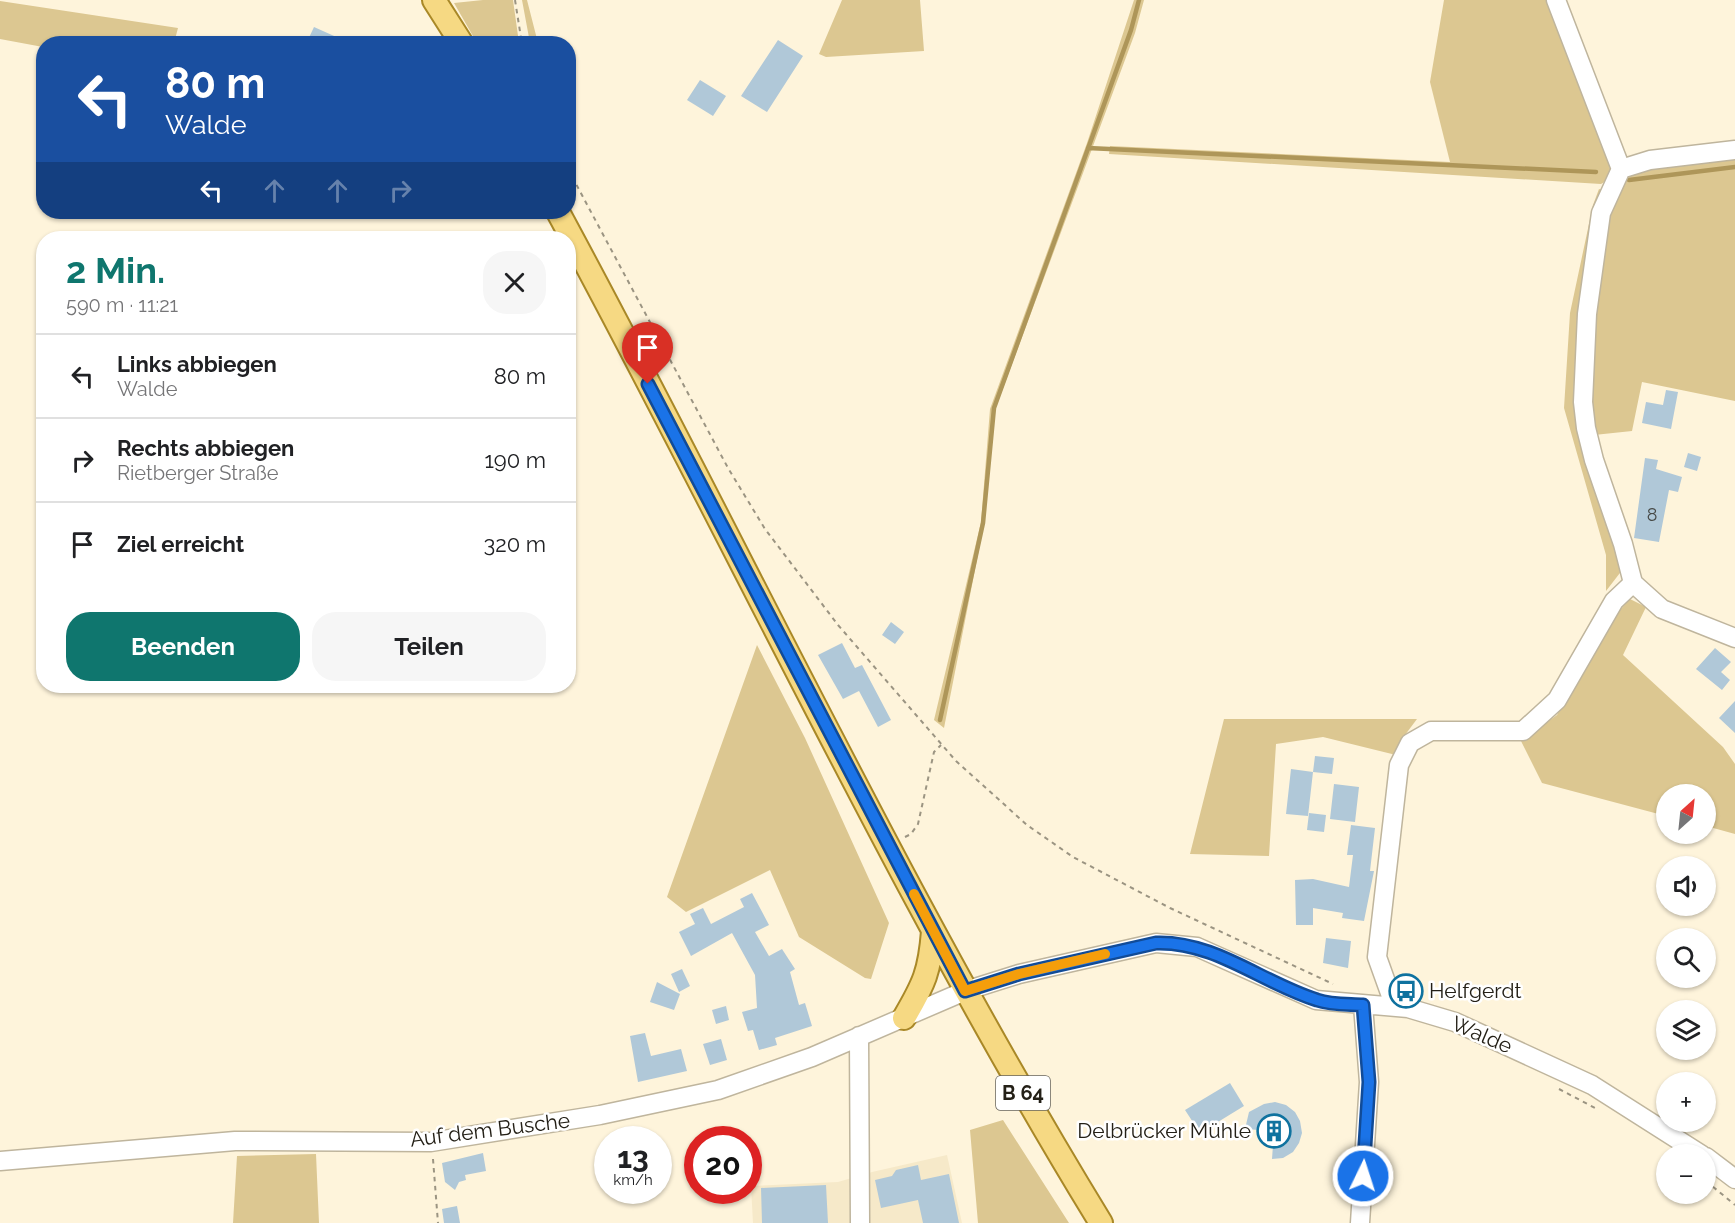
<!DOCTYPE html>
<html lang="de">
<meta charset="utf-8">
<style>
body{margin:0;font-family:Raleway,sans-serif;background:#f6f6f6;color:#202124;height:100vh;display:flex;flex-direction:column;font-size:22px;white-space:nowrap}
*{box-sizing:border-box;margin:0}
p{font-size:20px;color:#757577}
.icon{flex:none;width:33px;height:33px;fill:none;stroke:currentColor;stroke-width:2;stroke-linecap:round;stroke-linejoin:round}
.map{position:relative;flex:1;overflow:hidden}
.drawer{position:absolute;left:36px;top:231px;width:540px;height:462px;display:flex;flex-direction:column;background:#fff;border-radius:24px;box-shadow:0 2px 4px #0004}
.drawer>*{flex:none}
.hud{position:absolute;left:36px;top:36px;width:540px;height:183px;border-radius:24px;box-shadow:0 2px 4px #0004;background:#1a4fa0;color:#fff;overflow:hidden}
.needle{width:39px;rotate:27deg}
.buttons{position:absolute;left:1656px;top:784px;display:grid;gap:12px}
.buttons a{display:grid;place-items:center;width:60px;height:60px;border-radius:50%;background:#fff;box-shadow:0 2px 4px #0004;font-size:30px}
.speed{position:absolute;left:594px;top:1126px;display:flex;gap:12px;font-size:30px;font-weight:700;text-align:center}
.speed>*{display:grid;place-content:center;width:78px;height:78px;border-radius:50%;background:#fff;box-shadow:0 2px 4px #0004;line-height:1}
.speed small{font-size:15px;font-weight:400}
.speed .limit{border:9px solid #d22;background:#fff;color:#111}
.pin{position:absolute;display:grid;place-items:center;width:51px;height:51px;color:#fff;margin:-62px -26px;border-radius:50% 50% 50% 0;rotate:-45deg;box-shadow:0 0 6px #0007}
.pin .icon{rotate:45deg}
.me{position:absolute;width:66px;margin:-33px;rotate:4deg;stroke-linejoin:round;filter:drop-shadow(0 0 4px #0008)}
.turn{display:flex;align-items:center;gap:21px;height:126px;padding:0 30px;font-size:27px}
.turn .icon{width:78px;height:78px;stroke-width:2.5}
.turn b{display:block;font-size:42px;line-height:51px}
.lanes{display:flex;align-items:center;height:57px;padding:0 30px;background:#0003;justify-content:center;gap:30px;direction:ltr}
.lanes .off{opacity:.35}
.round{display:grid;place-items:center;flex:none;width:63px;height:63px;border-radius:24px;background:#f6f6f6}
.headline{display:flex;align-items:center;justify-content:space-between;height:102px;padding:0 30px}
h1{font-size:36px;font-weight:700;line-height:45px;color:#0f766e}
.cta{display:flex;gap:12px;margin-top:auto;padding:12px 30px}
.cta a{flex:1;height:69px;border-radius:24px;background:#0f766e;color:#fff;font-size:24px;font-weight:700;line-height:69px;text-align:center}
.cta a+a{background:#f6f6f6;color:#202124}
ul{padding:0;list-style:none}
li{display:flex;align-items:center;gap:18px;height:84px;padding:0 30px;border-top:2px solid #e0e0e0}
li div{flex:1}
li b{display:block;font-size:22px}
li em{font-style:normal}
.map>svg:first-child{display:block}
.built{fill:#f6e9c9}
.green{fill:#dcc791}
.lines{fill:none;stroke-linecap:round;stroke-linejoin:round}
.stream{stroke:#ae9659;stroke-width:4.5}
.building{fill:#b0c8d8}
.minor-casing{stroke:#bfb59d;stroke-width:21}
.major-casing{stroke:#a98827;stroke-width:26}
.path{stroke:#9b9482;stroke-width:2;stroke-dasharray:4.5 4.5;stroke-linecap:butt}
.minor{stroke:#fff;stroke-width:18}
.major{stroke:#f6d983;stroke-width:22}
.route-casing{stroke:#114b97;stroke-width:15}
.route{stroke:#1a73e8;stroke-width:10}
.slow{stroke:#f59e0b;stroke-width:10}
.labels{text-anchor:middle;stroke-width:5;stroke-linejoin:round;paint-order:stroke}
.number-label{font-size:18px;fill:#474a47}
.shield{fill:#fff;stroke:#66635d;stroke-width:1.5}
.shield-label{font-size:20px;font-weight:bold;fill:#242017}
.poi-label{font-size:21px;fill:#242017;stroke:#fff;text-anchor:start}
.street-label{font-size:21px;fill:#242017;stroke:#fff}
</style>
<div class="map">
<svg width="1735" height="1223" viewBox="0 0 1735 1223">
<rect width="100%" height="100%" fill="#fef4db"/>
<path class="built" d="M947,1155L962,1223H753L751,1186L838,1182L872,1172Z"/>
<path class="green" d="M483,0H513L519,43H477L454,3Z
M522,0H527L538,43H530Z
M842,0H920L924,51L826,57L819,54Z
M1134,0H1144L1135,33L995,410L984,524L944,728L934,720L981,522L990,409L1087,143Z
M1444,0H1550L1560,21L1613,177L1601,184L1109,154L1110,146L1450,162L1430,82Z
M0,1L178,28L174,43L44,44L43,47L0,39Z
M1735,156V401L1642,382L1632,431L1594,435C1592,423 1589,410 1588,399C1586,360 1603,207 1625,180C1641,161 1710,159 1735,156Z
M1599,189L1606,191L1578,403L1623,569L1606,591V555L1564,408L1570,313L1593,205Z
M1630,599L1646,607L1623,655L1723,747L1735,764V834L1706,826V795H1666V816L1542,783L1521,741L1557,715L1607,624Z
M757,645L805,738L889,923L871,979L865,978L799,937L770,870L686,912L667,897Z
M1224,719H1417L1402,739L1396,755L1323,737L1276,744L1269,856L1190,854Z
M1003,1120L1069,1223H978L970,1130Z
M316,1154L319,1223H233L237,1156Z"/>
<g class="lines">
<path class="stream" d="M1088,148L1596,172
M1629,180L1735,167
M940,720L983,523L994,408L1131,30L1139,0"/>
</g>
<path class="building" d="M314,27L352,44H306Z
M778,40L803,56L767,112L741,96Z
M700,80L726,96L713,116L687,100Z
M1666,390L1678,392L1671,429L1642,423L1646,402L1663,405Z
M1688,453L1701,457L1697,471L1684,467Z
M1645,458L1658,460L1656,469L1682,477L1678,492L1669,490L1659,542L1634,538Z
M891,622L904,632L895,644L882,635Z
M842,643L855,668L862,665L891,720L878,727L859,691L843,699L818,655Z
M1715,648L1731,662L1721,672L1730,680L1722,690L1696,669Z
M1735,701V733L1719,718Z
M1315,756L1334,758L1332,774L1313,772Z
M1291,769L1313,772L1308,816L1286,814Z
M1334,784L1359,787L1355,822L1330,819Z
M1309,813L1326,815L1324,832L1307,830Z
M1351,825L1375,828L1370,871H1374L1364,921L1342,918L1343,913L1313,908V925H1296L1295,880L1313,879L1349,887L1353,855H1347Z
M752,893L769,925L755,932L769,956L782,949L795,969L790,972L799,1005L805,1003L812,1026L775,1038L777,1045L759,1050L753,1030L748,1031L742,1012L757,1008L755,975L732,933L691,956L679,932L695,924L690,914L703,908L711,924L744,907L740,899Z
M1326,938L1351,941L1348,968L1323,963Z
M682,969L690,986L679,992L671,974Z
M657,982L680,994L674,1010L650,1002Z
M726,1006L729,1020L716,1024L712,1010Z
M645,1033L651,1056L681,1049L687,1071L638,1082L630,1036Z
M721,1039L727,1060L710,1065L703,1044Z
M1230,1083L1244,1106L1200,1133L1185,1110Z
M1275,1102L1286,1105L1295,1112L1300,1121L1302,1133L1299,1143L1293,1152L1283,1158L1272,1159L1273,1145L1264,1139L1259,1130L1245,1129L1249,1112L1264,1104Z
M483,1153L486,1171L465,1175L466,1180L459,1182L455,1190L445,1182L442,1163Z
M918,1165L921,1180L949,1174L959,1223H923L918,1200L881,1208L875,1180L892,1176L896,1170Z
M826,1185L828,1223H762L761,1188Z
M457,1206L460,1223H444L442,1209Z"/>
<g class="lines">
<g class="minor-casing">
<path id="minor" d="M1556,0L1621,169
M1633,583L1662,609L1735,638
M1392,1006L1391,996L1377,957L1399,765L1410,743L1431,731H1523L1557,700L1614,601L1633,583L1623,544L1594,460L1586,428L1583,402L1587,314L1601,213L1621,169L1650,160L1735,150
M859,1036L860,1223
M1706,1157L1735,1179
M0,1161L235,1141L431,1142L600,1115L718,1090L812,1057L965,991L1019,974L1156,943L1197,947L1316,1000L1408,1008L1455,1022L1592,1085L1702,1155
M1360,1223L1369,1082L1363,1005"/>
</g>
<g class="major-casing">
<path id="major" d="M434,0L462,44
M558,212C740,548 901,897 1101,1223
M904,1018C924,984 930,971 933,931"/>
</g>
<path class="path" d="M515,0L522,44
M568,169L728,468L765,529L838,625L956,761L1027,825L1073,857L1170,908L1333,984
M905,837L911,834L918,824L934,752L941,745
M1559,1089L1597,1109
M433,1159L438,1223
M1706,1181L1735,1205"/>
<use href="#minor" class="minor"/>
<use href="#major" class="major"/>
</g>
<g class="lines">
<g class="route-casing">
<path id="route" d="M648,384L965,991L1019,974L1156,943C1215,941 1262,983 1317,1000C1331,1005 1347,1004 1363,1005L1369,1082L1363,1176"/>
</g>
<use href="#route" class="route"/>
<path class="slow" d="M914,894L965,991L1019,974L1105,954"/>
</g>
<defs>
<g id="bus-ring" transform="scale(1.725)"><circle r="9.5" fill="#fff" stroke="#0f729f" stroke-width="1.5"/><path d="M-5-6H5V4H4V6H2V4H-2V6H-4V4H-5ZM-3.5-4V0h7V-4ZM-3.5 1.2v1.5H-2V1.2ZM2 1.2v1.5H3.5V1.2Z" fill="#0f729f"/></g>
<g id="building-ring" transform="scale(1.725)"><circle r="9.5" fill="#fff" stroke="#0f729f" stroke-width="1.5"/><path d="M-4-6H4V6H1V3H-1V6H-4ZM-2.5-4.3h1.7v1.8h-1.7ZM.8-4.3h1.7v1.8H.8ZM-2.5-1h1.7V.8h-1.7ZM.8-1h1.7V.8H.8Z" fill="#0f729f"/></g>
</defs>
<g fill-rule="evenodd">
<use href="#bus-ring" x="1406" y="991"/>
<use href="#building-ring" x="1274" y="1131"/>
</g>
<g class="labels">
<g class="number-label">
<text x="1652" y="521">8</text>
</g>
<rect class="shield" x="996" y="1076" width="54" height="34" rx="4.5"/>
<g class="shield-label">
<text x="1023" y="1100">B 64</text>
</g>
<g class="poi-label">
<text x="1429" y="998">Helfgerdt</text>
<text x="1251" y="1138" text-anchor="end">Delbrücker Mühle</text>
</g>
<g class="street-label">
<text transform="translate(1482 1035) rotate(23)" y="7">Walde</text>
<text transform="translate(490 1130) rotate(-7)" y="7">Auf dem Busche</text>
</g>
</g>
</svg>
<div class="buttons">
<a><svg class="needle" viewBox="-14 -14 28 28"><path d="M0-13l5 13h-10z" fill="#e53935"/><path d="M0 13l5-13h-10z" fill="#757577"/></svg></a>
<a><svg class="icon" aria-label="sound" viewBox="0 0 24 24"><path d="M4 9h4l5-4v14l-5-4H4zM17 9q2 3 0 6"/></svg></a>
<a><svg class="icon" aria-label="search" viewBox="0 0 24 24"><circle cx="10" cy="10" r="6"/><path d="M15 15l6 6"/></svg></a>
<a><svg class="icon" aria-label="layers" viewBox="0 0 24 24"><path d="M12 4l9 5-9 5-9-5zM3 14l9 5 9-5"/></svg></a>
<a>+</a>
<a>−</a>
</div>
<div class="speed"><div>13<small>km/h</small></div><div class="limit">20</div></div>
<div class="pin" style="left:648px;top:384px;background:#d93025"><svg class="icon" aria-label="arrive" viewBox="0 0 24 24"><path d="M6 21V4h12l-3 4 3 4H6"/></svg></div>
<svg class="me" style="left:1363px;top:1176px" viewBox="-20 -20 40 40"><circle r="17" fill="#1a73e8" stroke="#fff" stroke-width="3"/><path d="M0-11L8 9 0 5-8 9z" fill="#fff"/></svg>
<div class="hud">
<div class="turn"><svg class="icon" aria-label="left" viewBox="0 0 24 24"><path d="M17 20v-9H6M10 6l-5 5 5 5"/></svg><div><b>80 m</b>Walde</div></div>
<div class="lanes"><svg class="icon" aria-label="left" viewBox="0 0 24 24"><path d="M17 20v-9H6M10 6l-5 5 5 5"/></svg><svg class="icon off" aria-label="ahead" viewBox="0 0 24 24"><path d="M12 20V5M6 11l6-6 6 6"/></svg><svg class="icon off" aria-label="ahead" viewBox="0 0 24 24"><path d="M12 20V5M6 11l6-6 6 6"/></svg><svg class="icon off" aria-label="right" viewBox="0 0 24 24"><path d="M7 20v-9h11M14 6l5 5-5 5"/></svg></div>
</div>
<section class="drawer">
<div class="headline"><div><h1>2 Min.</h1><p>590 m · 11:21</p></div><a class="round"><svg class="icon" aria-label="close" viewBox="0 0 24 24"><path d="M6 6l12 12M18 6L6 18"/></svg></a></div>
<ul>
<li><svg class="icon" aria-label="left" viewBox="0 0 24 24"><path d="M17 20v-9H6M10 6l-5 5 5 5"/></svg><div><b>Links abbiegen</b><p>Walde</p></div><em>80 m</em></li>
<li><svg class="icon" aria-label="right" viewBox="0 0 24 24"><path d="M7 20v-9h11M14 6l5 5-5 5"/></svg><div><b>Rechts abbiegen</b><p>Rietberger Straße</p></div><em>190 m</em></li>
<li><svg class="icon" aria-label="arrive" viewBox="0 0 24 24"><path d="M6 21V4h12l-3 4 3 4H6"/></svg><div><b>Ziel erreicht</b></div><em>320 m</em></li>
</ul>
<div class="cta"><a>Beenden</a><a>Teilen</a></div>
</section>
</div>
